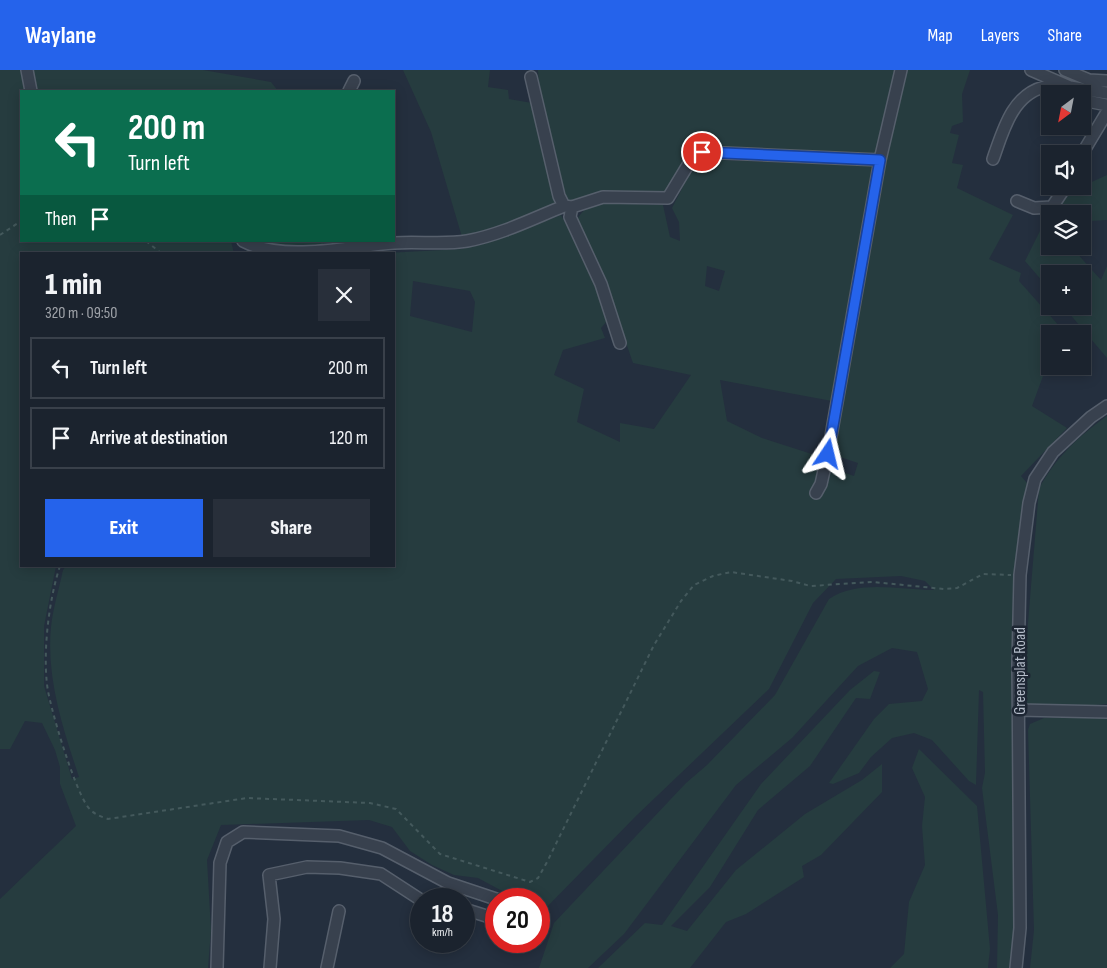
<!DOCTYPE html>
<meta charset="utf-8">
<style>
body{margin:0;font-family:"Sofia Sans Condensed",sans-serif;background:#282f3a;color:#f1f3f6;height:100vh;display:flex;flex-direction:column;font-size:19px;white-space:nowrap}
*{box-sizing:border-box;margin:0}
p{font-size:16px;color:#a0a4aa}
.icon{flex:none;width:28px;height:28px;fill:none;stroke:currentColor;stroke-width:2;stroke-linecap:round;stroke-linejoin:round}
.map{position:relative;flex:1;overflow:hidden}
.details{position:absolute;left:20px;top:182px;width:375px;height:315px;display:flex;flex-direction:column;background:#1b232e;border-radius:0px;box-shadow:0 2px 12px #0003,0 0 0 1px #39404a}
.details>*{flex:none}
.banner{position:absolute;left:20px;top:20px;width:375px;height:152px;border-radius:0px;box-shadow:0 2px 12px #0003,0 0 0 1px #39404a;background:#0b6e4f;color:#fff;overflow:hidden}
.needle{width:32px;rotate:212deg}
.tools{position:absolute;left:1041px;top:15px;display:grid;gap:10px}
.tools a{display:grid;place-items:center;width:50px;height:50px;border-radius:0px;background:#1b232e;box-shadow:0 2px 12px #0003,0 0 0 1px #39404a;font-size:25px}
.speed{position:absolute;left:410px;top:818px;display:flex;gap:10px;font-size:25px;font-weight:700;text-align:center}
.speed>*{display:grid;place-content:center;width:65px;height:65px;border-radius:50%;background:#1b232e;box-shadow:0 2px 12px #0003,0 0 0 1px #39404a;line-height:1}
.speed small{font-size:12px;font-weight:400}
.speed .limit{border:8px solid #d22;background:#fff;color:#111}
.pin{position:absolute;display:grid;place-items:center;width:42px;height:42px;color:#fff;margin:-21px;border:2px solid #fff;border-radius:50%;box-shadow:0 1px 5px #0007}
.me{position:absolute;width:55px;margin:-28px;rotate:10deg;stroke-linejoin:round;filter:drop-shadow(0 0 4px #0008)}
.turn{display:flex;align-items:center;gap:18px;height:105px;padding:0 25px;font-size:22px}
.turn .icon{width:65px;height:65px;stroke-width:2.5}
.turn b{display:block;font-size:35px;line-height:42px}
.then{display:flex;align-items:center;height:48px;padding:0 25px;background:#0003;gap:10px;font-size:19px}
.round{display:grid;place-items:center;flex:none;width:52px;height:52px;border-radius:0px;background:#282f3a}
.head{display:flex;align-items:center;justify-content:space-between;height:85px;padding:0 25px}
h1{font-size:30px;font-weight:800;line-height:38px}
.cta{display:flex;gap:10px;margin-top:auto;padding:10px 25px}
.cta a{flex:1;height:58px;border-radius:0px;background:#2563eb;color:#fff;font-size:20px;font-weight:800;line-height:58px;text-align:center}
.cta a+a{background:#282f3a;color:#f1f3f6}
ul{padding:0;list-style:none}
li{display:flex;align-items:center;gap:15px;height:62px;margin:0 10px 8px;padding:0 15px;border:2px solid #39404a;border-radius:0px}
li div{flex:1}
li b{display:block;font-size:19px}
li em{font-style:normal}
header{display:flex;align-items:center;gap:30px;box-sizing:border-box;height:70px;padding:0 25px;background:#2563eb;color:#fff}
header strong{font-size:24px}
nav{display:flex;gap:28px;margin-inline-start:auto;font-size:18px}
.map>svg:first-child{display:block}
.green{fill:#263c3f;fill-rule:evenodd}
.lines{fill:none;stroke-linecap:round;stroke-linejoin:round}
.minor-casing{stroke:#565f6c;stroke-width:14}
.path{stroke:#44595c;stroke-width:2;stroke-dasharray:4 4;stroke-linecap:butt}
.minor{stroke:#38414e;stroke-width:11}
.route-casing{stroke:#184099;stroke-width:12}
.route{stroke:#2563eb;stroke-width:9}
.labels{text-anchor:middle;stroke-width:5;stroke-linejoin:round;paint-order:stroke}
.street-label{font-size:16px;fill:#b4bcc9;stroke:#1d2633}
</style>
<header>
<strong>Waylane</strong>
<nav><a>Map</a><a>Layers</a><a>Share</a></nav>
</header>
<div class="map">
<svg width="1107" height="898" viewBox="0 0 1107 898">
<rect width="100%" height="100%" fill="#242f3e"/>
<path class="green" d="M0,0H203L271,12L278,21H21V171H231L234,184H21V496H56L44,556V616L72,709L79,707C63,659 46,608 51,557C53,538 59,519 63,500L66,496H394V184H368L461,179L503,167L561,145L596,212L608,250L601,258L605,268L563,280L554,305L584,319L577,352L620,372V353L654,359L691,305L633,293L603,206L575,151L585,139L605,133L663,135L670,167L680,171L679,152L672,138L697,89L870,96L875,99L832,331L720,310L727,351L762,368L821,387L831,398L854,406L858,393L834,385C853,256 876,127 907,0H970L962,24L963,52L952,56L950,63L959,65L952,93L963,95L957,118L1013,145L989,189L1021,203L1019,211L1061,258L1059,264H1050V287L1032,336L1067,358L1021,406L1027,413L1013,518L1012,637L1016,857L1011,898H997L998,845L982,718L985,703L983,622L979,620L976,715L969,711L932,670L914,663L892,668L871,687L859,703L833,714L829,713L874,649L889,634L922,631L928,619L917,582L892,578L858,596L792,668L736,715L624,864L588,898H539L554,853L686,713L707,695L775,625L829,529C859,509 900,520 934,520L925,511L901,506L836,509L813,533L769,619L636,746L541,843L539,841V829H517L478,808L454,805L432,795L410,781L392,757L369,750L221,755L207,790L211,860L208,898H0V829L76,756L60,714V697L55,680L42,653L25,651L10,679H0ZM707,196L725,201L719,221L705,216ZM413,211L470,221L475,232L472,262L410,246Z
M403,0H490L488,17L508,20L509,29L532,33L560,134L490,161L462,167L431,62Z
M538,0H897L877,86L689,79L666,123L574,132L566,129L563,125L539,18Z
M1107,105V150L1091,151L1083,165L1082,144H1053L1072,121Z
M1050,148V176H1076L1074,180L1101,210L1107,196V288L1063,236H1082V204H1050V220L1025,191L1041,159Z
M243,171H324L322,176H299L300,184H248Z
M1107,346V634L1057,638L1027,636V565L1039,419C1055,388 1079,366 1107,346Z
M874,601L880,602L870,629L856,628L810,696L758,740L710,817L671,856L687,861L736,800L805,744L862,710L882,694V722L821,785L802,796L804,807L746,844L726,852L690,898H598L645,853L662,855L761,714L850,620Z
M1107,647V898H1030L1034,860L1028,660L1030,654L1044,648Z
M919,679L977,736L990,879L988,898H890L904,884L909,832L925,795L922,756L925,727L912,698Z"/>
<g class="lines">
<g class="minor-casing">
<path id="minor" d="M27,0L31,21
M1031,0L1070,17L1107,23
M1065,0L1089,10L1107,11
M531,7L559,126L564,136
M349,21L354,11
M1082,30L1107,35
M1082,84L1107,42
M993,89C1003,61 1012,25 1044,17L1064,24
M1017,131L1034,138L1052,137L1066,116
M572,137L570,147L601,214L620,273
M243,171C284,193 349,176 394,173C418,171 443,175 467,171C500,165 532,149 564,136L572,137L603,127L668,128L694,85L702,82L880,90
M816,423L821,414L828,383L880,90L901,0
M1019,640L1107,642
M464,839L496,849
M217,898L220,793L227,772L243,762L339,766L382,778L448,813L496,829
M270,898L274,849L269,805L307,797L340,798L381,804L421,830
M327,898L339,841
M1016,898L1020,858L1018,594L1020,505L1029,433L1035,409L1053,382L1091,347L1107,336"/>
</g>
<path class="path" d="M0,165L21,151
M146,171L162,184
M60,496C49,529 43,580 47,614C49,636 74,716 86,734C91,743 99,746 108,749L247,728L370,733L396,739L440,784L530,812L538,808L547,792L654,575L681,531L694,515L713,506L731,502L792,511L810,516L873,512L944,519L957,518L983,504L1011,505"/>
<use href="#minor" class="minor"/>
</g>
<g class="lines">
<g class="route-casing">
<path id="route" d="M702,82L880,90L828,384"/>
</g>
<use href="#route" class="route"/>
</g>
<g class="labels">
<g class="street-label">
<text transform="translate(1019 601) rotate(-90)" y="6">Greensplat Road</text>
</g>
</g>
</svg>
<div class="tools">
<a><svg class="needle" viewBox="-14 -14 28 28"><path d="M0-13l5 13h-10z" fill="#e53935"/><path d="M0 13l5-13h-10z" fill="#a0a4aa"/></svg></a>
<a><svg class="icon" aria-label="sound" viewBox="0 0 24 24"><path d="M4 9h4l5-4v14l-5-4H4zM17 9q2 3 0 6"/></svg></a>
<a><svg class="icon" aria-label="layers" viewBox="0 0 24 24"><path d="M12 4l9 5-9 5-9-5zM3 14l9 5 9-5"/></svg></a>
<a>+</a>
<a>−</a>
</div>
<div class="speed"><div>18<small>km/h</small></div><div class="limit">20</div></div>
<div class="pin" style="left:702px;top:82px;background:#d93025"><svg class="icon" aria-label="arrive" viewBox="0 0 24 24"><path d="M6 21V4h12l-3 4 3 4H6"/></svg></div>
<svg class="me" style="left:828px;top:384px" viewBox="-20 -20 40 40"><path d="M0-17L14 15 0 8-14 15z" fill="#2563eb" stroke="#fff" stroke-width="4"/></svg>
<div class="banner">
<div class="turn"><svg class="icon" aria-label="left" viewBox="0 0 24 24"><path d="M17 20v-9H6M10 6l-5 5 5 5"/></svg><div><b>200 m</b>Turn left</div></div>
<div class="then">Then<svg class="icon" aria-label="arrive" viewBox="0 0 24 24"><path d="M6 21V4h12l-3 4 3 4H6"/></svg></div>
</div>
<section class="details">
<div class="head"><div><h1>1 min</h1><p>320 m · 09:50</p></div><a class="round"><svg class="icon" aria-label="close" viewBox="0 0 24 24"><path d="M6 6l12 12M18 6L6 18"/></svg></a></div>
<ul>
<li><svg class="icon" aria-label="left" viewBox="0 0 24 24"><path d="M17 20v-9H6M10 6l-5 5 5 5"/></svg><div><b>Turn left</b></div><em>200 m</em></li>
<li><svg class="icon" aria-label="arrive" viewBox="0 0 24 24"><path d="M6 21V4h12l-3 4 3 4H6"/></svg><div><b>Arrive at destination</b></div><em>120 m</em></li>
</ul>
<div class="cta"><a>Exit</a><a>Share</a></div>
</section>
</div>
